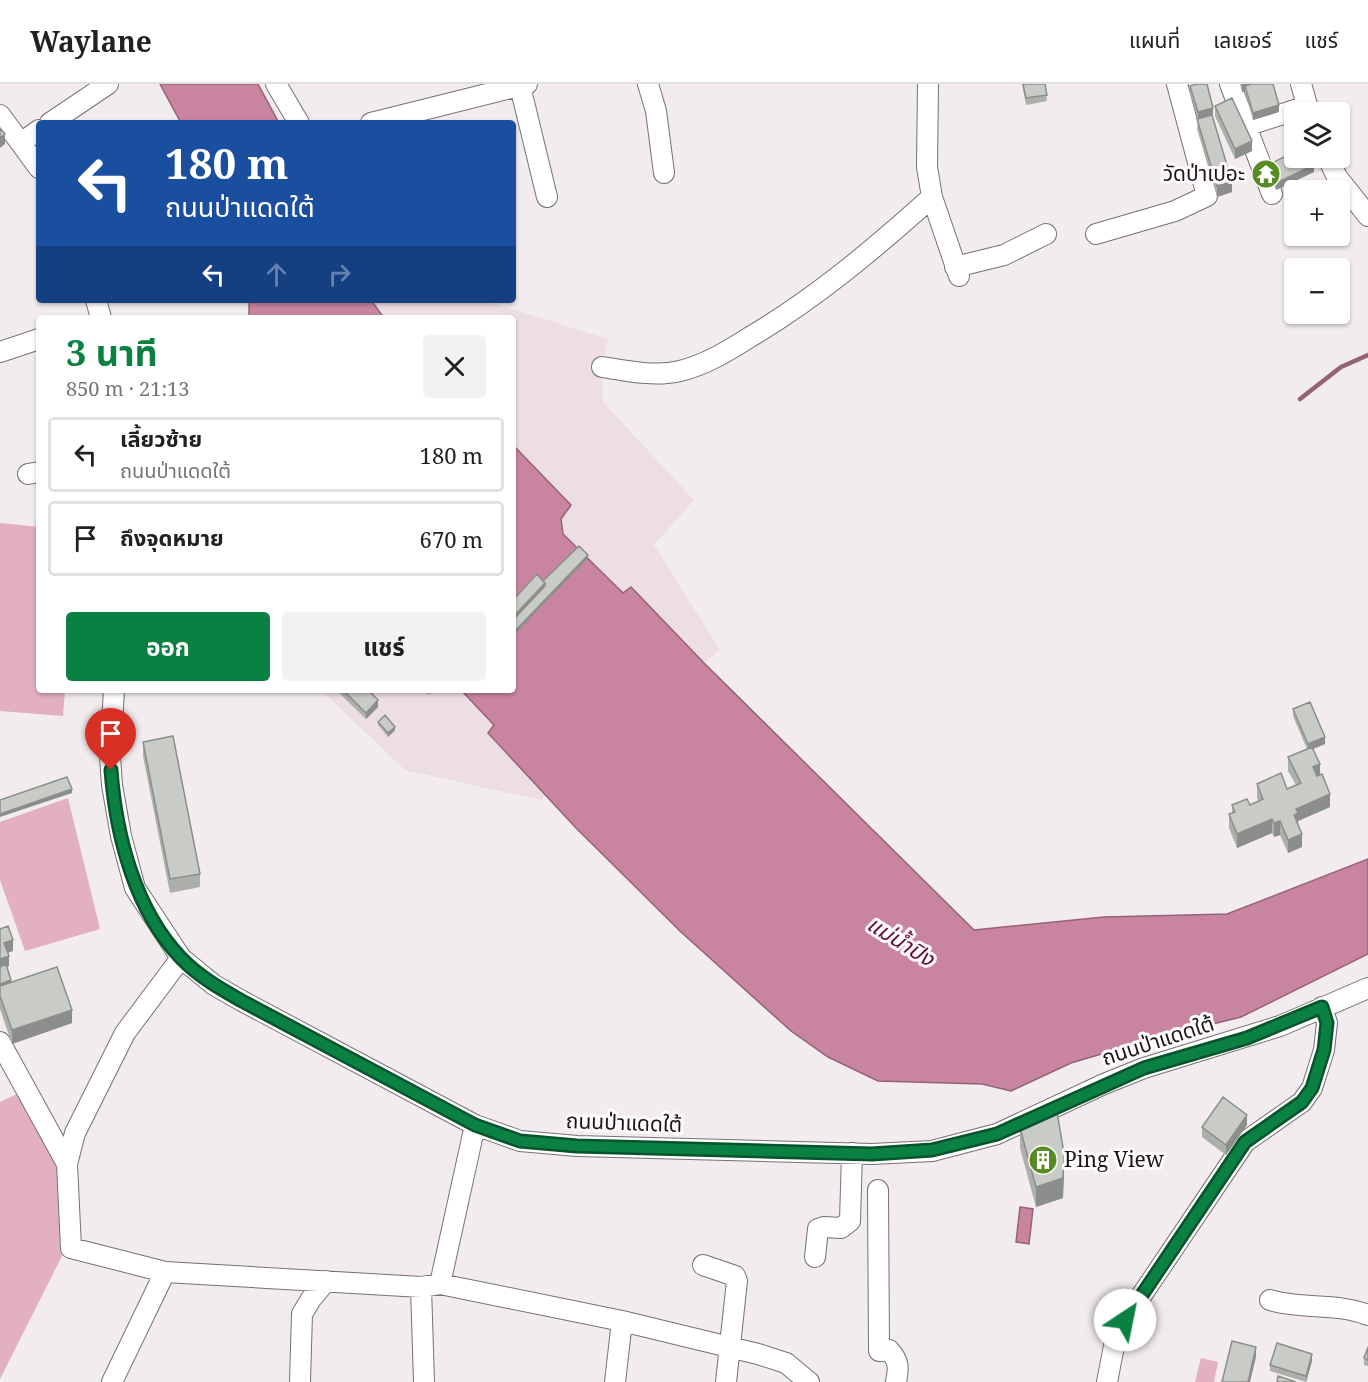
<!DOCTYPE html>
<html lang="th">
<meta charset="utf-8">
<style>
body{margin:0;font-family:"Noto Serif","Noto Sans Thai",serif;background:#f2f2f2;color:#202124;height:100vh;display:flex;flex-direction:column;font-size:22px;white-space:nowrap}
*{box-sizing:border-box;margin:0}
p{font-size:20px;color:#757577}
.icon{flex:none;width:33px;height:33px;fill:none;stroke:currentColor;stroke-width:2;stroke-linecap:round;stroke-linejoin:round}
.map{position:relative;flex:1;overflow:hidden}
.drawer{position:absolute;left:36px;top:231px;width:480px;height:378px;display:flex;flex-direction:column;background:#fff;border-radius:6px;box-shadow:0 2px 4px #0004}
.drawer>*{flex:none}
.top-card{position:absolute;left:36px;top:36px;width:480px;height:183px;border-radius:6px;box-shadow:0 2px 4px #0004;background:#1a4fa0;color:#fff;overflow:hidden}
.tools{position:absolute;left:1284px;top:18px;display:grid;gap:12px}
.tools a{display:grid;place-items:center;width:66px;height:66px;border-radius:6px;background:#fff;box-shadow:0 2px 4px #0004;font-size:30px}
.pin{position:absolute;display:grid;place-items:center;width:51px;height:51px;color:#fff;margin:-62px -26px;border-radius:50% 50% 50% 0;rotate:-45deg;box-shadow:0 0 6px #0007}
.pin .icon{rotate:45deg}
.me{position:absolute;width:66px;margin:-33px;rotate:34deg;stroke-linejoin:round;filter:drop-shadow(0 0 4px #0008)}
.turn{display:flex;align-items:center;gap:21px;height:126px;padding:0 30px;font-size:27px}
.turn .icon{width:78px;height:78px;stroke-width:2.5}
.turn b{display:block;font-size:42px;line-height:51px}
.lanes{display:flex;align-items:center;height:57px;padding:0 30px;background:#0003;justify-content:center;gap:30px;direction:ltr}
.lanes .off{opacity:.35}
.round{display:grid;place-items:center;flex:none;width:63px;height:63px;border-radius:6px;background:#f2f2f2}
.overview{display:flex;align-items:center;justify-content:space-between;height:102px;padding:0 30px}
h1{font-size:36px;font-weight:700;line-height:45px;color:#0b8043}
.cta{display:flex;gap:12px;margin-top:auto;padding:12px 30px}
.cta a{flex:1;height:69px;border-radius:6px;background:#0b8043;color:#fff;font-size:24px;font-weight:700;line-height:69px;text-align:center}
.cta a+a{background:#f2f2f2;color:#202124}
ul{padding:0;list-style:none}
li{display:flex;align-items:center;gap:18px;height:75px;margin:0 12px 9px;padding:0 18px;border:3px solid #e0e0e0;border-radius:6px}
li div{flex:1}
li b{display:block;font-size:22px}
li em{font-style:normal}
header{display:flex;align-items:center;gap:36px;box-sizing:border-box;height:84px;padding:0 30px;background:#fff;border-bottom:2px solid #e0e0e0}
header strong{font-size:28px}
nav{display:flex;gap:33px;margin-inline-start:auto;font-size:21px}
.map>svg:first-child{display:block}
.built{fill:#eddee4}
.green{fill:#e3afc3}
.water{fill:#c984a0;stroke:#946377;stroke-width:1.5}
.lines{fill:none;stroke-linecap:round;stroke-linejoin:round}
.stream{stroke:#946377;stroke-width:4.5}
.minor-casing{stroke:#767173;stroke-width:22}
.minor{stroke:#fff;stroke-width:20}
.wall{fill:#acafaa}
.shaded-wall{fill:#8c8e8b}
.building{fill:#c8cbc6;stroke:#8c8e8b;stroke-width:1.5}
.route-casing{stroke:#07532c;stroke-width:15}
.route{stroke:#0b8043;stroke-width:10}
.labels{text-anchor:middle;stroke-width:6;stroke-linejoin:round;paint-order:stroke}
.poi-label{font-size:21px;fill:#181617;stroke:#fffafb;text-anchor:end}
.street-label{font-size:21px;fill:#181617;stroke:#fffafb}
.water-label{font-size:22px;font-style:italic;fill:#63103d;stroke:#fffafb}
</style>
<header>
<strong>Waylane</strong>
<nav><a>แผนที่</a><a>เลเยอร์</a><a>แชร์</a></nav>
</header>
<div class="map">
<svg width="1368" height="1298" viewBox="0 0 1368 1298">
<rect width="100%" height="100%" fill="#f2ecee"/>
<path class="built" d="M366,216H483L608,255L602,283L603,318L694,416L654,461L720,566L584,673L541,716L405,686L321,606H513V234H345Z"/>
<path class="green" d="M0,439L39,443V606H65L63,632L0,627Z
M68,714L100,845L25,867L0,796V738Z
M19,1009L60,1080L65,1166L0,1295V1018Z
M1201,1274L1218,1278L1214,1298H1195Z"/>
<path class="water" d="M160,0H258L279,39H181Z
M249,216H371L384,234H249Z
M513,361L571,421L561,435L563,450L623,509L631,503L704,579L974,846L1104,833L1227,830L1368,775V870L1241,933L1152,955L1071,979L1011,1007L982,1000L878,997L828,973L791,947L681,848L576,744L488,649L494,641L461,606H513Z
M1020,1123L1033,1125L1029,1160L1016,1158Z"/>
<g class="lines">
<path class="stream" d="M1300,315L1341,283L1368,271"/>
<g class="minor-casing">
<path id="minor" d="M276,0L299,39
M648,0L656,27L664,89
M928,0L927,83L932,113L959,192
M1230,0L1272,110
M1301,0L1309,28
M520,2L547,113
M0,31L39,84
M50,39L108,0
M371,39L527,0
M1246,42L1307,22
M21,59L39,46
M1328,74L1337,93L1368,132
M1096,150L1175,127L1207,112L1177,0
M955,183L1004,171L1046,150
M96,216L101,234
M0,268L39,255
M602,283C627,287 655,293 680,287C705,281 728,267 750,253C816,214 874,165 932,113
M28,390L39,388
M114,606L110,672L112,701L121,752L135,804L181,874L214,901L242,917L475,1041L520,1057L577,1062L872,1070L932,1067L997,1050L1104,1000L1144,984L1280,942L1368,904
M181,874L125,949L75,1049L67,1080L71,1164L165,1188L421,1203L440,1200L622,1237L758,1270L786,1279L809,1298
M0,958L67,1080
M878,1106L879,1267L889,1266C899,1277 899,1283 896,1298
M815,1173L818,1145L824,1143L841,1144L850,1137L852,1069
M703,1181L735,1192L737,1197L726,1298
M440,1200L475,1041
M421,1203L424,1298
M1270,1216C1303,1226 1335,1218 1368,1231
M112,1298L165,1188
M300,1298L302,1230L311,1215L326,1197
M615,1298L622,1237
M1107,1298L1114,1262L1125,1236L1245,1058L1302,1018L1312,1004L1324,966L1327,939L1322,923"/>
</g>
<use href="#minor" class="minor"/>
</g>
<path class="wall" d="M1022,0H1045L1047,17L1026,21Z
M1240,0H1273L1279,28L1253,36L1245,7L1242,8Z
M1190,2L1213,31H1212L1232,108L1217,113L1197,45L1198,35L1190,9Z
M1215,22L1252,67L1235,75L1215,32Z
M1268,81L1314,88L1276,106L1268,87Z
M338,606H368L378,623L366,635L338,608Z
M419,606H437L429,610L421,608Z
M1293,625L1325,660L1313,665L1320,691L1330,723L1298,737L1302,763L1288,769L1280,751L1274,753L1272,749L1237,764L1229,744V730L1232,729V721H1250L1258,717L1257,713V700L1287,705L1296,701L1288,687V673L1307,665L1293,632Z
M378,638L395,646L388,653L378,641Z
M143,658L200,790V803L170,809L143,672Z
M0,845L13,867L8,868L9,882L7,883L11,898L72,939L12,960L0,925Z
M1247,1041L1226,1071L1202,1053V1043Z
M1020,1044L1064,1089L1063,1114L1036,1123L1020,1064Z
M1368,1263V1282L1364,1281V1274Z
M1312,1277L1306,1298L1270,1287V1281Z"/>
<path class="shaded-wall" d="M1242,0H1272L1245,2V7L1242,8Z
M1279,21V28L1253,36V29Z
M1213,24V31L1198,35V28Z
M5,50V60L0,64V54Z
M1252,57V67L1235,75V65Z
M1314,81V88L1276,106V99Z
M1232,98V108L1217,113V102Z
M588,471V474L513,552V549Z
M545,499V506L513,540V533Z
M431,606H437L429,610V607Z
M378,616V623L366,635V629Z
M395,643V646L388,653V649Z
M1325,653V660L1308,667V660Z
M1320,680V694L1313,697V683Z
M72,705V709L0,733V730Z
M1330,710V723L1298,737V743L1294,731L1296,725Z
M1272,735V749L1237,764V750Z
M1280,737V751L1274,753V739Z
M1302,750V763L1288,769V756Z
M13,856V867L4,870V859Z
M9,872V882L0,886V875Z
M11,896V903L0,907V900Z
M72,926V939L12,960V946Z
M1247,1031V1041L1226,1071V1061Z
M1064,1069V1089L1063,1114L1036,1123V1103Z
M1256,1263V1273L1250,1298H1248Z
M1312,1270V1277L1306,1298V1292Z"/>
<path class="building" d="M1023,0H1045L1047,11L1026,14Z
M1197,0H1207L1213,24L1198,28L1190,2Z
M1252,0H1273L1279,21L1253,29L1245,2Z
M1232,14L1252,57L1235,65L1215,22Z
M1212,31L1232,98L1217,102L1197,35Z
M0,44L5,50L0,54Z
M1294,68V74H1311L1314,81L1276,99L1268,81Z
M579,462L588,471L513,549V536L545,502V499L543,497Z
M537,490L545,499L513,533V516Z
M343,606H368L378,616L366,629Z
M1310,618L1325,653L1308,660L1293,625Z
M385,631L395,643L388,649L378,638Z
M173,652L200,790L170,795L143,658Z
M1312,663L1320,680L1313,683L1317,692L1322,690L1330,710L1296,725L1298,729L1294,731L1302,750L1288,756L1280,737L1274,739L1272,735L1237,750L1229,730L1235,728L1232,721L1247,715L1250,721L1263,715L1257,700L1281,689L1287,705L1301,699L1288,673Z
M67,693L72,705L0,730V716Z
M8,842L13,856L4,859L9,872L0,875V845Z
M6,880L11,896L0,900V883Z
M57,883L72,926L12,946L0,912V902Z
M1223,1013L1247,1031L1226,1061L1202,1043Z
M1057,1028L1064,1069L1063,1094L1036,1103L1020,1044Z
M1232,1257L1256,1263L1248,1298H1222Z
M1277,1259L1312,1270L1306,1292L1270,1281Z
M1368,1263V1276L1364,1274Z
M1278,1292L1296,1298H1277Z"/>
<g class="lines">
<g class="route-casing">
<path id="route" d="M111,686C116,752 135,826 181,874C198,892 221,905 242,917L475,1041L520,1057L577,1062L872,1070L932,1066L997,1050L1144,984L1247,954L1322,923L1327,939L1324,966L1312,1004L1302,1018L1245,1058L1125,1236"/>
</g>
<use href="#route" class="route"/>
</g>
<defs>
<g id="temple-disc" transform="scale(1.5)"><circle r="9.5" fill="#578b23" stroke="#fffafb"/><path d="M0-6L5-2H3V0L6.5 2.5H4V6H1.5V3h-3V6H-4V2.5H-6.5L-3 0V-2H-5Z" fill="#fff"/></g>
<g id="building-disc" transform="scale(1.5)"><circle r="9.5" fill="#578b23" stroke="#fffafb"/><path d="M-4-6H4V6H1V3H-1V6H-4ZM-2.5-4.3h1.7v1.8h-1.7ZM.8-4.3h1.7v1.8H.8ZM-2.5-1h1.7V.8h-1.7ZM.8-1h1.7V.8H.8Z" fill="#fff"/></g>
</defs>
<g fill-rule="evenodd">
<use href="#temple-disc" x="1266" y="90"/>
<use href="#building-disc" x="1043" y="1076"/>
</g>
<g class="labels">
<g class="poi-label">
<text x="1245" y="97">วัดป่าเปอะ</text>
<text x="1064" y="1083" text-anchor="start">Ping View</text>
</g>
<g class="street-label">
<text transform="translate(1158 957) rotate(-18)" y="7">ถนนป่าแดดใต้</text>
<text transform="translate(624 1039) rotate(2)" y="7">ถนนป่าแดดใต้</text>
</g>
<g class="water-label">
<text transform="translate(901 857) rotate(32)" y="8">แม่น้ำปิง</text>
</g>
</g>
</svg>
<div class="tools">
<a><svg class="icon" aria-label="layers" viewBox="0 0 24 24"><path d="M12 4l9 5-9 5-9-5zM3 14l9 5 9-5"/></svg></a>
<a>+</a>
<a>−</a>
</div>
<div class="pin" style="left:111px;top:686px;background:#d93025"><svg class="icon" aria-label="arrive" viewBox="0 0 24 24"><path d="M6 21V4h12l-3 4 3 4H6"/></svg></div>
<svg class="me" style="left:1125px;top:1236px" viewBox="-20 -20 40 40"><circle r="19" fill="#fff"/><path d="M0-13L10 11 0 6-10 11z" fill="#0b8043"/></svg>
<div class="top-card">
<div class="turn"><svg class="icon" aria-label="left" viewBox="0 0 24 24"><path d="M17 20v-9H6M10 6l-5 5 5 5"/></svg><div><b>180 m</b>ถนนป่าแดดใต้</div></div>
<div class="lanes"><svg class="icon" aria-label="left" viewBox="0 0 24 24"><path d="M17 20v-9H6M10 6l-5 5 5 5"/></svg><svg class="icon off" aria-label="ahead" viewBox="0 0 24 24"><path d="M12 20V5M6 11l6-6 6 6"/></svg><svg class="icon off" aria-label="right" viewBox="0 0 24 24"><path d="M7 20v-9h11M14 6l5 5-5 5"/></svg></div>
</div>
<section class="drawer">
<div class="overview"><div><h1>3 นาที</h1><p>850 m · 21:13</p></div><a class="round"><svg class="icon" aria-label="close" viewBox="0 0 24 24"><path d="M6 6l12 12M18 6L6 18"/></svg></a></div>
<ul>
<li><svg class="icon" aria-label="left" viewBox="0 0 24 24"><path d="M17 20v-9H6M10 6l-5 5 5 5"/></svg><div><b>เลี้ยวซ้าย</b><p>ถนนป่าแดดใต้</p></div><em>180 m</em></li>
<li><svg class="icon" aria-label="arrive" viewBox="0 0 24 24"><path d="M6 21V4h12l-3 4 3 4H6"/></svg><div><b>ถึงจุดหมาย</b></div><em>670 m</em></li>
</ul>
<div class="cta"><a>ออก</a><a>แชร์</a></div>
</section>
</div>
